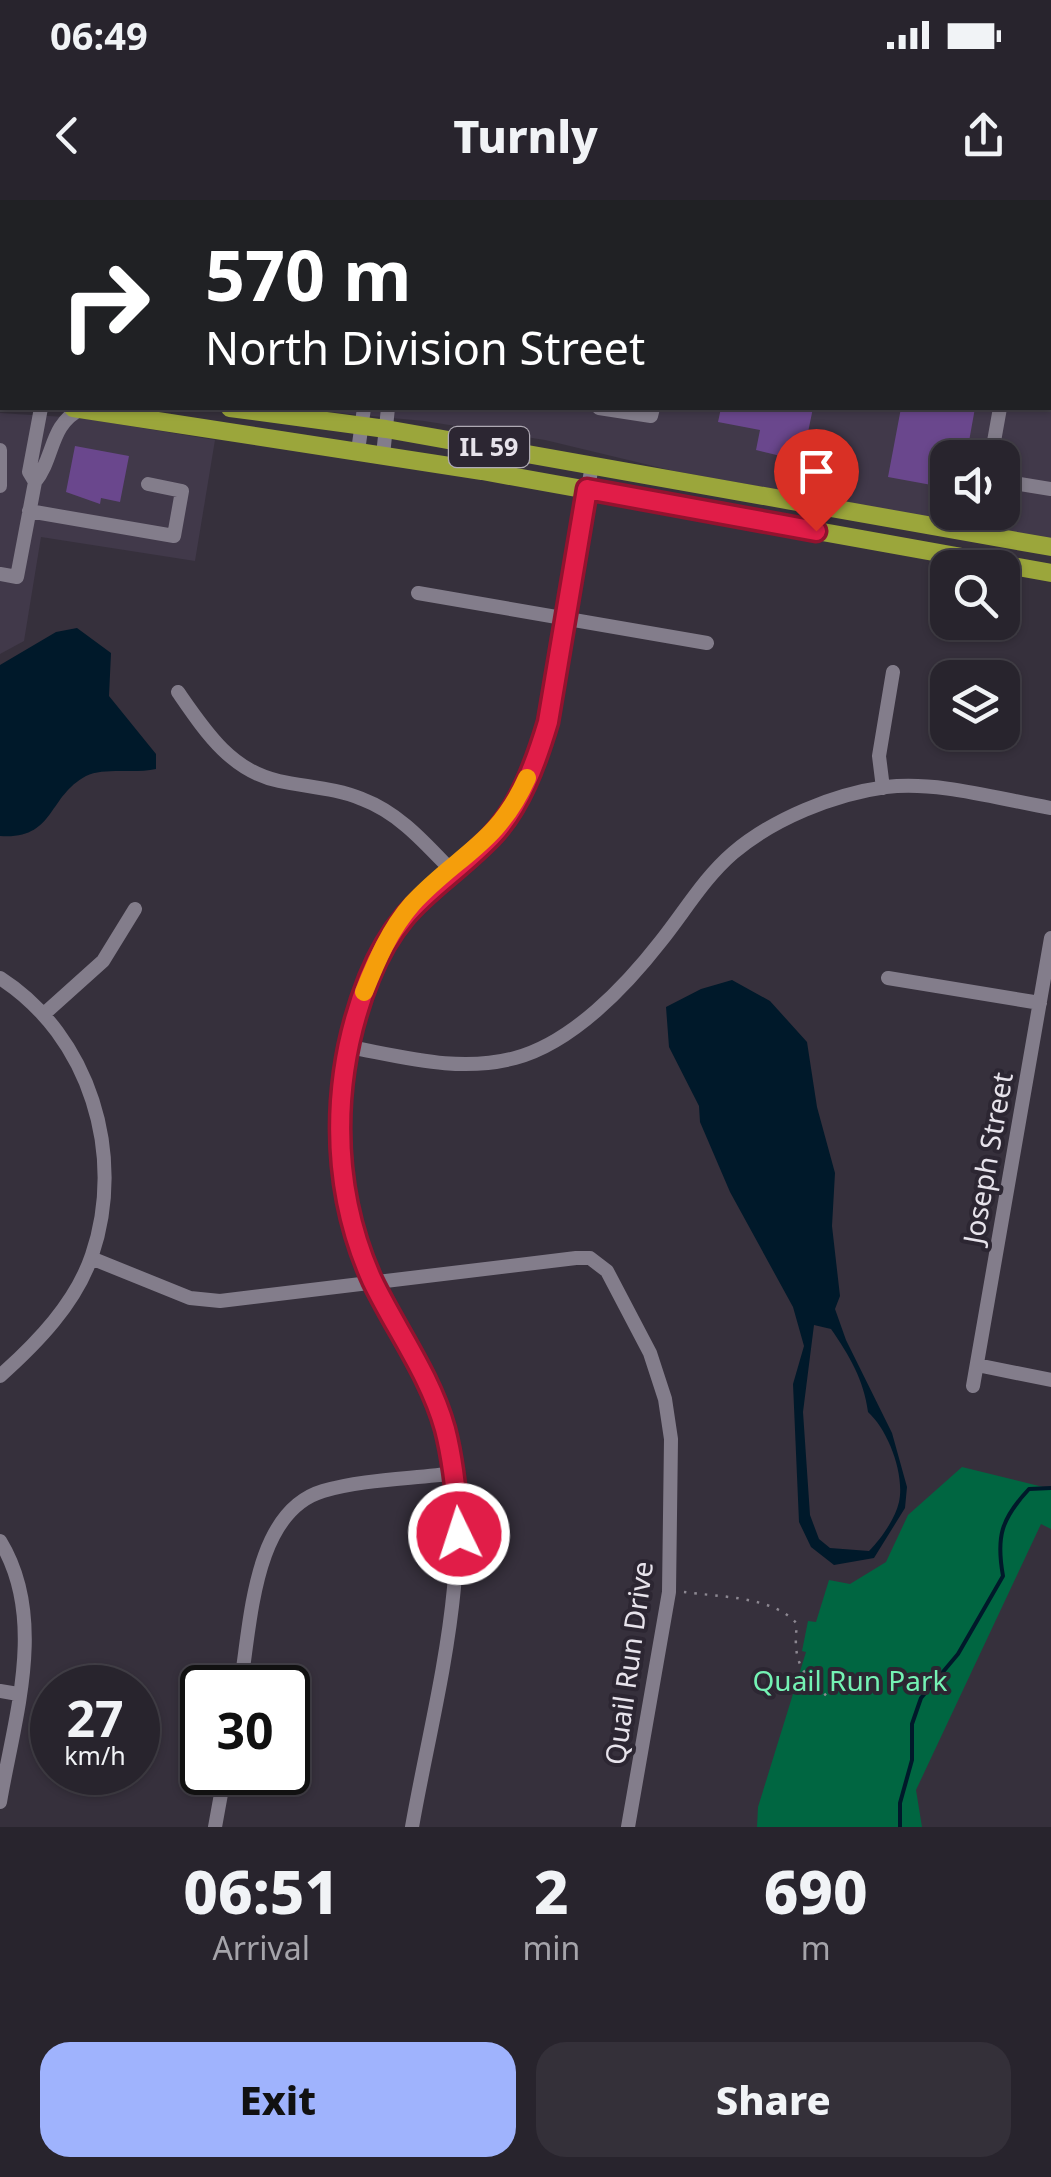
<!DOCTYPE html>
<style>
body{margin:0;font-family:"Noto Sans",sans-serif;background:#343039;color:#f1f3f6;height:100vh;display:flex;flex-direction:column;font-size:38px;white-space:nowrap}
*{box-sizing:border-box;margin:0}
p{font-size:32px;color:#a5a4aa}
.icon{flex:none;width:55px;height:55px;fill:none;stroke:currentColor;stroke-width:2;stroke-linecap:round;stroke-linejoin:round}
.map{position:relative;height:1627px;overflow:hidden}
.side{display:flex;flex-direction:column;background:#28242d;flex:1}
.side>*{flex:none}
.hud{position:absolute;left:0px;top:0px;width:1052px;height:210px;box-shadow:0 2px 8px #0004,0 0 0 2px #444149;background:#202124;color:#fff;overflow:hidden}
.tools{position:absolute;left:930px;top:240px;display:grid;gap:20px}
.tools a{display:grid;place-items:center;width:90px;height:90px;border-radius:20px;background:#28242d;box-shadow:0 2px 8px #0004,0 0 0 2px #444149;font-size:50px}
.speed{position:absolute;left:30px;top:1465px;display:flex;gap:20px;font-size:50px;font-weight:700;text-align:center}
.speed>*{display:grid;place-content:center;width:130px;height:130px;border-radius:50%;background:#28242d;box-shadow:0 2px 8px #0004,0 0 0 2px #444149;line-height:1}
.speed small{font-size:25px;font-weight:400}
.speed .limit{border:5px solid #111;border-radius:15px;background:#fff;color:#111}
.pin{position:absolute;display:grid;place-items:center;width:85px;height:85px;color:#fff;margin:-102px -42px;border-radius:50% 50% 50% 0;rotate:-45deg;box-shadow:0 0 10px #0007}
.pin .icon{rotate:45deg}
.me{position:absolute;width:110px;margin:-55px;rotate:356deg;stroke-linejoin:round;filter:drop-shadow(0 0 8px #0008)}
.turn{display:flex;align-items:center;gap:35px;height:210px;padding:0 40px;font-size:45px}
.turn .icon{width:130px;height:130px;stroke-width:2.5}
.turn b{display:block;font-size:70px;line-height:85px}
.eta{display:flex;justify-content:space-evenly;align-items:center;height:170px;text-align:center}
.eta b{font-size:60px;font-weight:800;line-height:70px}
.button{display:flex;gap:20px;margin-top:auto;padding:20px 40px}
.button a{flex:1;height:115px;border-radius:30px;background:#9fb3fd;color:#111;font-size:40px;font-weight:800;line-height:115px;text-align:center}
.button a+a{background:#343039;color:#f1f3f6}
.status{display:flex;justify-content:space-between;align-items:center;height:70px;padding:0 50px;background:#28242d;direction:ltr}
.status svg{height:28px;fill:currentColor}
header{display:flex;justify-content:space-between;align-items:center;height:130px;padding:0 40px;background:#28242d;font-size:45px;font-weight:800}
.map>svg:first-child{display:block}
.built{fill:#41394a;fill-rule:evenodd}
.green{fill:#006641}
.water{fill:#00192a;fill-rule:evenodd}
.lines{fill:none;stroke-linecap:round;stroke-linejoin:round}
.stream{stroke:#00192a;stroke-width:4}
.building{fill:#6a478d}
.path{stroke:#8d8892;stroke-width:2.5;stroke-dasharray:2.5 8;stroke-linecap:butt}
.minor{stroke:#837d8b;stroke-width:14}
.major{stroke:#9ba63b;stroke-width:18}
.route-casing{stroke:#92132f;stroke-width:25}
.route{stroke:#e11d48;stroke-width:18}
.slow{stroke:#f59e0b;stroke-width:18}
.labels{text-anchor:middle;stroke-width:8;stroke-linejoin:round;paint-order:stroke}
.shield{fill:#2c2632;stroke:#afaab4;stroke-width:2.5}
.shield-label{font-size:25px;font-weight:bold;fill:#e7e3eb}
.street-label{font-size:28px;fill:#e7e3eb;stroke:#2c2632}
.park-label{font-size:28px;fill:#74f2b4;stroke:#2c2632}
</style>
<div class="status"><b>06:49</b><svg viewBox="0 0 49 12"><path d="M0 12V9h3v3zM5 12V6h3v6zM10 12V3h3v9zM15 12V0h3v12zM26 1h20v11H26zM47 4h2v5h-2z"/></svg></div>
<header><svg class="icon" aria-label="back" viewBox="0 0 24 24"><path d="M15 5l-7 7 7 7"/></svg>Turnly<svg class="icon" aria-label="share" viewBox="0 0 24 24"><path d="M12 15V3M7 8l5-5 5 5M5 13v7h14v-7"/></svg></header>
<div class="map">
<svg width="1051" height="1627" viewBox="0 0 1051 1627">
<rect width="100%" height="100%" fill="#36303c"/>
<path class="built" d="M0,0H619L2,2V150Z
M1051,91V339L674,271L545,240L424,221L286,208H1050ZM948,258H1002V312H948Z
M0,213L81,218L215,240L195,361L41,337L24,441L0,454Z"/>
<path class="green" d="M962,1267L1051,1289V1329L1041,1324L916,1590L922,1627H757L758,1607L806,1452L802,1451L808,1421L816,1422L829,1380L850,1384L886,1362L908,1315Z"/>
<path class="water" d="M77,428L111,453L109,496L156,554V569C135,574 104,567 86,576C47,597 55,640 0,636V465L56,432Z
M732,780L770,801L807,842L817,907L835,973L832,1026L840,1096L835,1109L846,1140L892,1233L907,1287L905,1308L874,1358L834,1365L811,1347L799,1322L793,1184L804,1146L793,1107L730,992L700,922L699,906L669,847L666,807L701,789ZM814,1125L831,1129C849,1155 864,1180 868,1212C888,1230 905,1274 899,1302C895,1319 881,1339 869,1351L830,1348L819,1339L810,1315L803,1212Z"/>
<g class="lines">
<path class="stream" d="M900,1627V1603L912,1560V1524L921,1498L958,1454L1003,1376C996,1337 1001,1319 1029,1289L1051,1288"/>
</g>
<path class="building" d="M721,208H813L806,242L807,250H813L810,263L756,250L760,230L718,222Z
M901,208H975L966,258H948V288L888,277Z
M75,246L129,256L120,302L101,298L100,304L66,292Z"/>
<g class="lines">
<path class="path" d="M684,1392C718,1397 774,1396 797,1424C792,1465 803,1474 832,1501"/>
<path class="minor" d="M50,0L66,2
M207,0L222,2
M11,2L12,0
M158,2L168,0
M396,2L397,0
M440,2L441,0
M480,2V0
M521,2V0
M561,2V0
M601,2V0
M0,30L2,31
M0,66L2,53
M0,107H2
M1050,108H1051
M1050,168H1051
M599,208L651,216L653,208
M0,250V286
M358,251L364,208
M383,255L388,208
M991,258L1000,208
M1002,281L1051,289
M35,282L29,272L41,208
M29,311L174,336L182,291L148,284
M0,374L17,377L35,282C55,257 49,225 81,209
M418,393L707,443
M178,492C205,531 231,571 279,581C307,587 336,588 362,599C399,613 424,642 451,670
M883,588L879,556L893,472
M0,778C90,836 126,955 92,1055C76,1103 37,1143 0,1176
M888,778L1040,803
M44,814L103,761L135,709
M349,847C404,857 459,873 515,858C572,843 626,786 661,741C685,711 704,678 733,653C773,619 834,594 886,587C940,581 998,599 1051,608
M91,1058L190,1098L220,1101L576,1058H590L607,1071L650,1153L665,1199L671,1239L669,1392L628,1627
M977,1165L1051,1180
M973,1186L1051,738
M0,1341C48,1419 14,1519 0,1602
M240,1488C251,1426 252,1312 323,1291C364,1279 412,1279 455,1273
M0,1491L18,1494
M215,1627L225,1572
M412,1627C434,1501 478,1356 445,1230C430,1176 396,1131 373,1080C348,1026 336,963 340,903C345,836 367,759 411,706C433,679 466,662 491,637C520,607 536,562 548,522L592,265"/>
<path class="major" d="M0,166L2,167
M0,195L2,196
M73,208L482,271L1051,373
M230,208L386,229L1051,347"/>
</g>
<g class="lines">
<g class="route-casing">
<path id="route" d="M459,1334C457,1298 454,1264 445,1229C430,1175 396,1130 372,1080C329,984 331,874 369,778C400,701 439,690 491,637C520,607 536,562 548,522L587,289L816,331"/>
</g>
<use href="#route" class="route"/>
<path class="slow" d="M364,792C376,762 390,729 412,704C457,655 497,645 527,578"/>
</g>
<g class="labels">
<rect class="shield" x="449" y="227" width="80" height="40" rx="8"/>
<g class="shield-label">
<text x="489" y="256">IL 59</text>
</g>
<g class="street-label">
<text transform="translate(988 958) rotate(-80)" y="10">Joseph Street</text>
<text transform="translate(629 1463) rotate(-82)" y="10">Quail Run Drive</text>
</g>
<g class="park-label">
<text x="850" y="1491">Quail Run Park</text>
</g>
</g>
</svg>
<div class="tools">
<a><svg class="icon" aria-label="sound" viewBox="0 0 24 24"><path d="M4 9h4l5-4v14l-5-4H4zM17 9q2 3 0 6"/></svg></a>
<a><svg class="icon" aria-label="search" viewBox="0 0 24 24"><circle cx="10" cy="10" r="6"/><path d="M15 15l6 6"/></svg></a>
<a><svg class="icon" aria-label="layers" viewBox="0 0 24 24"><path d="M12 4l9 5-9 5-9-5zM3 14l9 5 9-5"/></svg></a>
</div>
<div class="speed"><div>27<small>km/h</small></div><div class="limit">30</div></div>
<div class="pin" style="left:816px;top:331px;background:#d93025"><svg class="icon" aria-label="arrive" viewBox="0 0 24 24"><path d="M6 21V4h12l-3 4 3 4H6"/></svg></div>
<svg class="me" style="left:459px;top:1334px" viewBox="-20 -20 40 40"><circle r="17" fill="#e11d48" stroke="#fff" stroke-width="3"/><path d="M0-11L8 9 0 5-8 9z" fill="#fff"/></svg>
<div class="hud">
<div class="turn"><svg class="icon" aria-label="right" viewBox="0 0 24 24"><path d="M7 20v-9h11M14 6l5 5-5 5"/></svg><div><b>570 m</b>North Division Street</div></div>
</div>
</div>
<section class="side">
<div class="eta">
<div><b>06:51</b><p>Arrival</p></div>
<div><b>2</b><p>min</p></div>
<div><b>690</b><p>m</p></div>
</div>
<div class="button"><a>Exit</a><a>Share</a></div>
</section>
